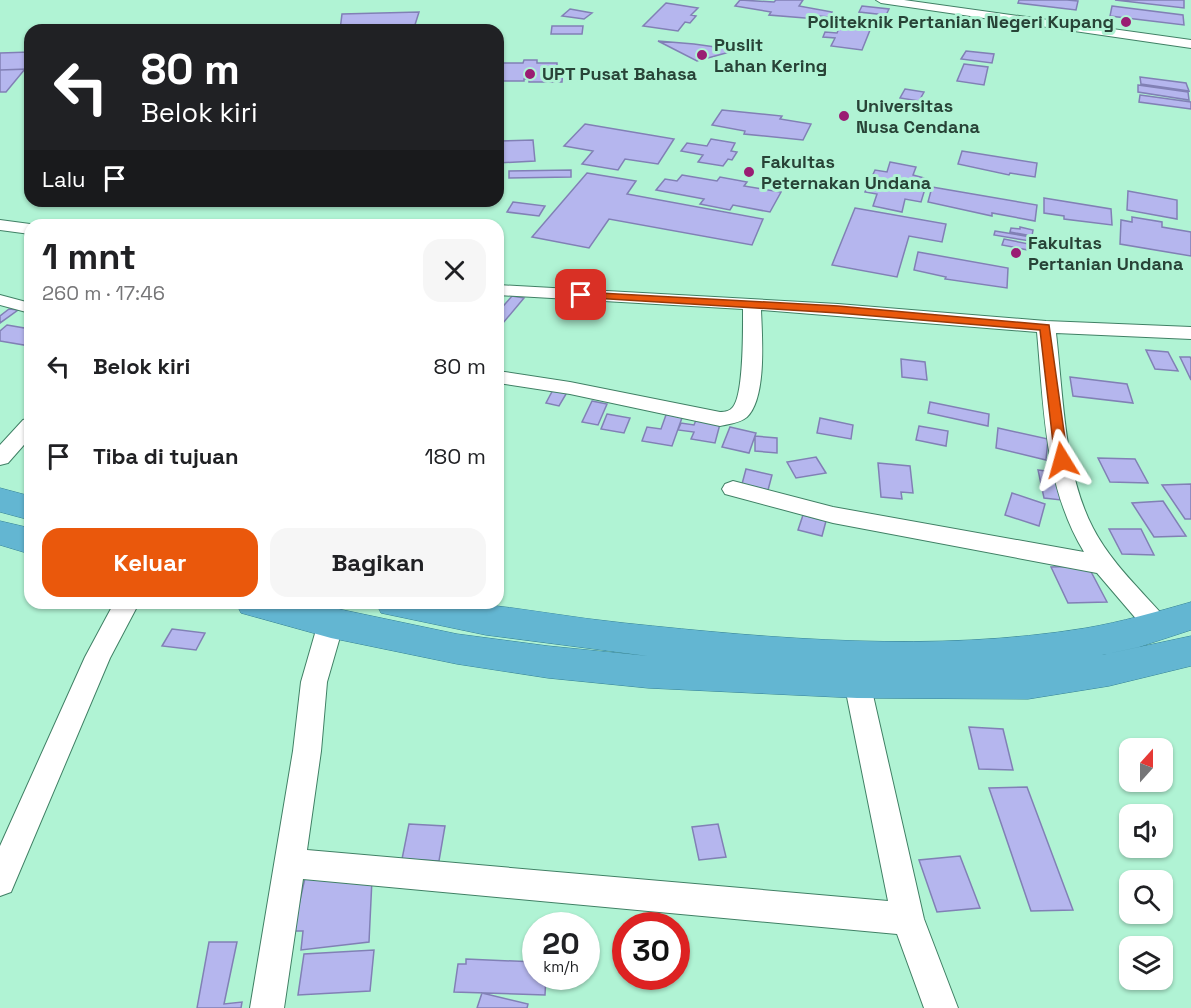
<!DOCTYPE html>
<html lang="id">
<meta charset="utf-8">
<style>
body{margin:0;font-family:"Space Grotesk",sans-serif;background:#f6f6f6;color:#202124;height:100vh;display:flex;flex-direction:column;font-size:22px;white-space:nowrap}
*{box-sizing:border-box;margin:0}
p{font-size:20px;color:#757577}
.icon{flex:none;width:33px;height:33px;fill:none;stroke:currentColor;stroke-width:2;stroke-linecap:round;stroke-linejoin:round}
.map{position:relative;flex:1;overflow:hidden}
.panel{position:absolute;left:24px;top:219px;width:480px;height:390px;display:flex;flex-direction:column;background:#fff;border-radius:18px;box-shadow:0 2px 4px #0004}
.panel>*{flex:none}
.hud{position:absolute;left:24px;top:24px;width:480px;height:183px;border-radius:18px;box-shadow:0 2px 4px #0004;background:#202124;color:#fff;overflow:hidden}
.needle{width:39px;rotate:21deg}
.buttons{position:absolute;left:1119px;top:738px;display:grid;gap:12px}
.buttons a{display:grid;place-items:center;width:54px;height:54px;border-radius:12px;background:#fff;box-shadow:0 2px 4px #0004;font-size:30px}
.speed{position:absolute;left:522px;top:912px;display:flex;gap:12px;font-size:30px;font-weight:700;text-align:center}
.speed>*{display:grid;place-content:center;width:78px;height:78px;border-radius:50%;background:#fff;box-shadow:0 2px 4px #0004;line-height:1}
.speed small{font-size:15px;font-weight:400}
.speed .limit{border:9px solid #d22;background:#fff;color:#111}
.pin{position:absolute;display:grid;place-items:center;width:51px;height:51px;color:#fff;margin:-26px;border-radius:12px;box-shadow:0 3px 9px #0006}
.me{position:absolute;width:66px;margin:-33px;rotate:352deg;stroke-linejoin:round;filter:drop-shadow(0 0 4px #0008)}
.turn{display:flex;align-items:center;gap:21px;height:126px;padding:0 18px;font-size:27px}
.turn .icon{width:78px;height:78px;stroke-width:2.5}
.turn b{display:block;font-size:42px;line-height:51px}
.then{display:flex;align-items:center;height:57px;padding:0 18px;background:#0003;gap:12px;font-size:22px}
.round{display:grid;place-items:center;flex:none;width:63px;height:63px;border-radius:18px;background:#f6f6f6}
.head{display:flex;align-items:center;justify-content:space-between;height:102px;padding:0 18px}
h1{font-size:36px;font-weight:700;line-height:45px}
.action{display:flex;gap:12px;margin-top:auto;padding:12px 18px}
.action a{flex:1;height:69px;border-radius:18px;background:#ea580c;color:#fff;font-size:24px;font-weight:700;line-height:69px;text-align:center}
.action a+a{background:#f6f6f6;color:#202124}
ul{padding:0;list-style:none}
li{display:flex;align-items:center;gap:18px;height:90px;padding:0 18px}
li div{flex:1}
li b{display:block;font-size:22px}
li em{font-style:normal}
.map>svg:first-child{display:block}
.building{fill:#b5b6ee;stroke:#8180b5;stroke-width:1.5}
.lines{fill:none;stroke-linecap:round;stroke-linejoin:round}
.minor-casing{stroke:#408065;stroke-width:2}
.trunk-casing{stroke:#358295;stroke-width:1}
.minor{fill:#fff;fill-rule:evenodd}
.trunk{fill:#63b6d2;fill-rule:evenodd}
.route{fill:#ea580c;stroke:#983908;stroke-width:1.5}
.poi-dot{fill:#9a1c73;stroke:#b0f3d4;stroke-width:2}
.labels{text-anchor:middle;stroke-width:6;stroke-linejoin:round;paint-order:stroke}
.far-poi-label{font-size:18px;font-weight:bold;fill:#284337;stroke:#b0f3d4;text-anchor:start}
</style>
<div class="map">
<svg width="1191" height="1008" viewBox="0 0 1191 1008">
<rect width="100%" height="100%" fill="#b0f3d4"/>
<path class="building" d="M740,0L774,2L776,0H803L799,6L832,12L829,17L819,16L817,19L769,15L771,12L735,6Z
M1019,0H1067L1078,1L1076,10L1018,3Z
M1115,0H1184V8Z
M666,3L698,8L691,15L696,16L690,23L685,22L678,31L643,26Z
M862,6L889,9L886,15L859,12Z
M1112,6L1183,15L1184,25L1110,16Z
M570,9L592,13L584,19L562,16Z
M419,12L414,28L340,30L342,14Z
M552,26H583L582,34H551Z
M840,26L870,30L862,50L831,46L835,38L823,37L825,32L837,33Z
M658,41L694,44L737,50L697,61Z
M966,51L994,54L992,63L961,59Z
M30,52V69L0,70V53Z
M524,60H537V63H557V68H563L562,82H529V79H524V81H498L499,63H523Z
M964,64L988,67L984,85L957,81Z
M25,69L6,92H0V70Z
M1140,77L1186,83L1189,91L1141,84Z
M1138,85L1188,92L1189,100L1138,92Z
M905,89L924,92L919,101L900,98Z
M1140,95L1191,102V109L1139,102Z
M722,110L782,116L780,119L811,124L803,140L744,134L745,131L712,125Z
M585,124L674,139L658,164L625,159L618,170L582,164L593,151L564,146Z
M711,139L735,143L731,151L737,152L732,160L728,159L723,166L698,162L703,155L681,151L687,143L707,146Z
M533,140L535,161L498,163V141Z
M962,151L1037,163L1035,177L1010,173L1009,175L958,164Z
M890,162L916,167L913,175L928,179L921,202L905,199L902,212L873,206L877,194L865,192L875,170L887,172Z
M571,170V177L509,178V171Z
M587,173L636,181L627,194L763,219L752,245L609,219L589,248L532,237Z
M682,175L717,181L720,177L747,182L744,186L781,192L770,212L733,205L730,210L700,204L704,199L656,190L665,179L677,181Z
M932,187L1037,205L1035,221L992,213V216L928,202Z
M1128,191L1177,200V219L1127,210Z
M1044,198L1111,209L1112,225L1064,219V216L1044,213Z
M456,201H488L487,205H455Z
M513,202L545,206L539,216L507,212Z
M855,208L946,224L942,242L909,236L897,277L832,265Z
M1132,217L1162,222V227L1191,232V256L1120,244L1121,220L1132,222Z
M1020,227L1033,230L1032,236L1010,232L1011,228L1020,229Z
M995,231L1031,237L1030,241L994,235Z
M1004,239L1029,244L1028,250L1002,245Z
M918,252L1008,268L1007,288L945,279L946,277L914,270Z
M512,296L524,298L498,329V312Z
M9,309L18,310L0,323V316Z
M7,325L30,329V346L0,341V331Z
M1146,350L1168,352L1178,371L1155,369Z
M1180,357H1190L1191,359V380Z
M901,359L925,362L927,380L902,377Z
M1070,377L1127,384L1133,403L1073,396Z
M555,386L569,389L559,406L546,403Z
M592,401L607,404L598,425L582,422Z
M930,402L989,414L988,426L928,413Z
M667,412L683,415L672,446L642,441L647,427L661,429Z
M607,414L630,418L624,433L601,429Z
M820,418L853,425L851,439L817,433Z
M696,420L720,424L715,443L691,439L694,432L678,430L681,423L694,425Z
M919,426L948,431L946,446L916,440Z
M730,427L756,433L749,453L722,447Z
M998,428L1048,439L1046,460L996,448Z
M755,436L777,438V453L755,451Z
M816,457L826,473L796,478L787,462Z
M1098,458L1135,459L1148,483L1110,482Z
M878,463L910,466L913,493L901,492L902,499L881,497Z
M746,469L772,475L768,490L742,484Z
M1038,470L1054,472L1061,500L1044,498Z
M1191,484V519H1185L1162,485Z
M1012,493L1045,504L1039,526L1005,515Z
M1163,501L1186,536L1154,537L1132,503Z
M803,515L826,521L822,536L798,530Z
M1109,529H1141L1154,555L1122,554Z
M1088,566L1107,602L1068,603L1051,567Z
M172,629L205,633L196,650L162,646Z
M969,727L1003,729L1013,770L979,769Z
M1027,787L1073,910L1031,911L989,788Z
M409,824L445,826L439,861L402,859Z
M718,824L726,857L699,860L692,827Z
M960,856L980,908L937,912L919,860Z
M305,878L372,879L369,942L301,950L303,931H293Z
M209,942H237L224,1004L242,1002L241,1008H197Z
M374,950L370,991L298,995L304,954Z
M466,959L536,962V976H546L545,995L454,992L458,964H466Z
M482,993L528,1004L527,1008H477Z"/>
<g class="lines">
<g class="minor-casing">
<path id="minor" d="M876,0H904L1191,40V48L881,3Z
M0,220L30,224L33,225H30V234L0,230Z
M498,285L838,304L1046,321L1191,327V339L1056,333C1063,393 1064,473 1093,528C1111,563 1142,591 1168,621L1172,628L1168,635L1159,638L1150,635L1097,573L833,523L725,494L722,489L725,484L733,481L833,507L1084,552C1044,486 1044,407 1037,332L761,310C762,336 767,398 747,417C740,423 729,424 720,426L570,394L498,383V371L570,382L720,412C725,412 730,411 733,407C744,394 743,328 743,309L498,295Z
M0,295L30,303V313L0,305Z
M30,418V438L8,463L0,465V445L23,420Z
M114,603H139L110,658L11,892L0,896V846L85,657Z
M331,613L340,616L344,623L327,682L321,751L307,850L888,901L844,682L848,674L857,671L866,674L870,682L924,919L958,1008H924L897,934L303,879L284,1008H250L293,751L301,682L318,623L322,616Z"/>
</g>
<g class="trunk-casing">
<path id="trunk" d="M0,488L30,496V520L0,512Z
M0,521L30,528V554L0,545Z
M1191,602V630L1139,647L1102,655L1191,636V666L1109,686L1028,699L857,698L648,688L548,678L457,664L331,638L241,613L236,603H310L457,634L548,646L648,656L486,635L381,613L376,603C407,603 440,600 471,603C522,608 573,618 624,623C776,639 934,653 1086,628C1121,622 1156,612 1191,602Z"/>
</g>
<use href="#minor" class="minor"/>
<use href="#trunk" class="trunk"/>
</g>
<path class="route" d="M581,292L838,306L1049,325L1068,460L1062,465L1055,460L1040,330L838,313L577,297L575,295Z"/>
<g class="poi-dot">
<circle cx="1126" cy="22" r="6"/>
<circle cx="702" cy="55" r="6"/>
<circle cx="530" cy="74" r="6"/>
<circle cx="844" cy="116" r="6"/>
<circle cx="749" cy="172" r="6"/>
<circle cx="1016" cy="253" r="6"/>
</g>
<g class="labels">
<g class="far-poi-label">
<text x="1114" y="28" text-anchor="end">Politeknik Pertanian Negeri Kupang</text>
<text x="714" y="51">Puslit<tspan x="714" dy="21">Lahan Kering</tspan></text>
<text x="542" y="80">UPT Pusat Bahasa</text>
<text x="856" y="112">Universitas<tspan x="856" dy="21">Nusa Cendana</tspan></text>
<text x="761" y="168">Fakultas<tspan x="761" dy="21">Peternakan Undana</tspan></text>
<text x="1028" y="249">Fakultas<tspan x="1028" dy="21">Pertanian Undana</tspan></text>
</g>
</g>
</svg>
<div class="buttons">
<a><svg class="needle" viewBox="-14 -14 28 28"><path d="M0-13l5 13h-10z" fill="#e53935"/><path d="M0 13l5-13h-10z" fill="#757577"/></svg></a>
<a><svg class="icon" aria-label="sound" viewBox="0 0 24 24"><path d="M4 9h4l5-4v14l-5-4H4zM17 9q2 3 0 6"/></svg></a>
<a><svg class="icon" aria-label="search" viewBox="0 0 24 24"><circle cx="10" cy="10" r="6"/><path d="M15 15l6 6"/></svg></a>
<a><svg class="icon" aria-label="layers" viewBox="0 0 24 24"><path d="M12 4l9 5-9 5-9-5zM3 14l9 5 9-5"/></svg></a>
</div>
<div class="speed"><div>20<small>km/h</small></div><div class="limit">30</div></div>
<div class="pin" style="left:581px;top:295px;background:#d93025"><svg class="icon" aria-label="arrive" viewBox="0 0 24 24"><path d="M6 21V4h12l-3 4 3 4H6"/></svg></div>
<svg class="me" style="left:1062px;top:460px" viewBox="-20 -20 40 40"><path d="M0-17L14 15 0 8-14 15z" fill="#ea580c" stroke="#fff" stroke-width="4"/></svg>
<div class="hud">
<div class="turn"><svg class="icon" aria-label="left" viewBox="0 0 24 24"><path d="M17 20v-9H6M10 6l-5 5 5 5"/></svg><div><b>80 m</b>Belok kiri</div></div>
<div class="then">Lalu<svg class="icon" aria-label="arrive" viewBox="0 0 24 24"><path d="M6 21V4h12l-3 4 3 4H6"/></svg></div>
</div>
<section class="panel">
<div class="head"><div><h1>1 mnt</h1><p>260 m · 17:46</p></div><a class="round"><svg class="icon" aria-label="close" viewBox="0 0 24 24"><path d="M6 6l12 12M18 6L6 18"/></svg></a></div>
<ul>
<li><svg class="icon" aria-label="left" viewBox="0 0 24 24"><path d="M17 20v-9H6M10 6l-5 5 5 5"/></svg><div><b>Belok kiri</b></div><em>80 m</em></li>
<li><svg class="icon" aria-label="arrive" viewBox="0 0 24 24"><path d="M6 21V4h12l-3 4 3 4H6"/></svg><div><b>Tiba di tujuan</b></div><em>180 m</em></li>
</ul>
<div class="action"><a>Keluar</a><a>Bagikan</a></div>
</section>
</div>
